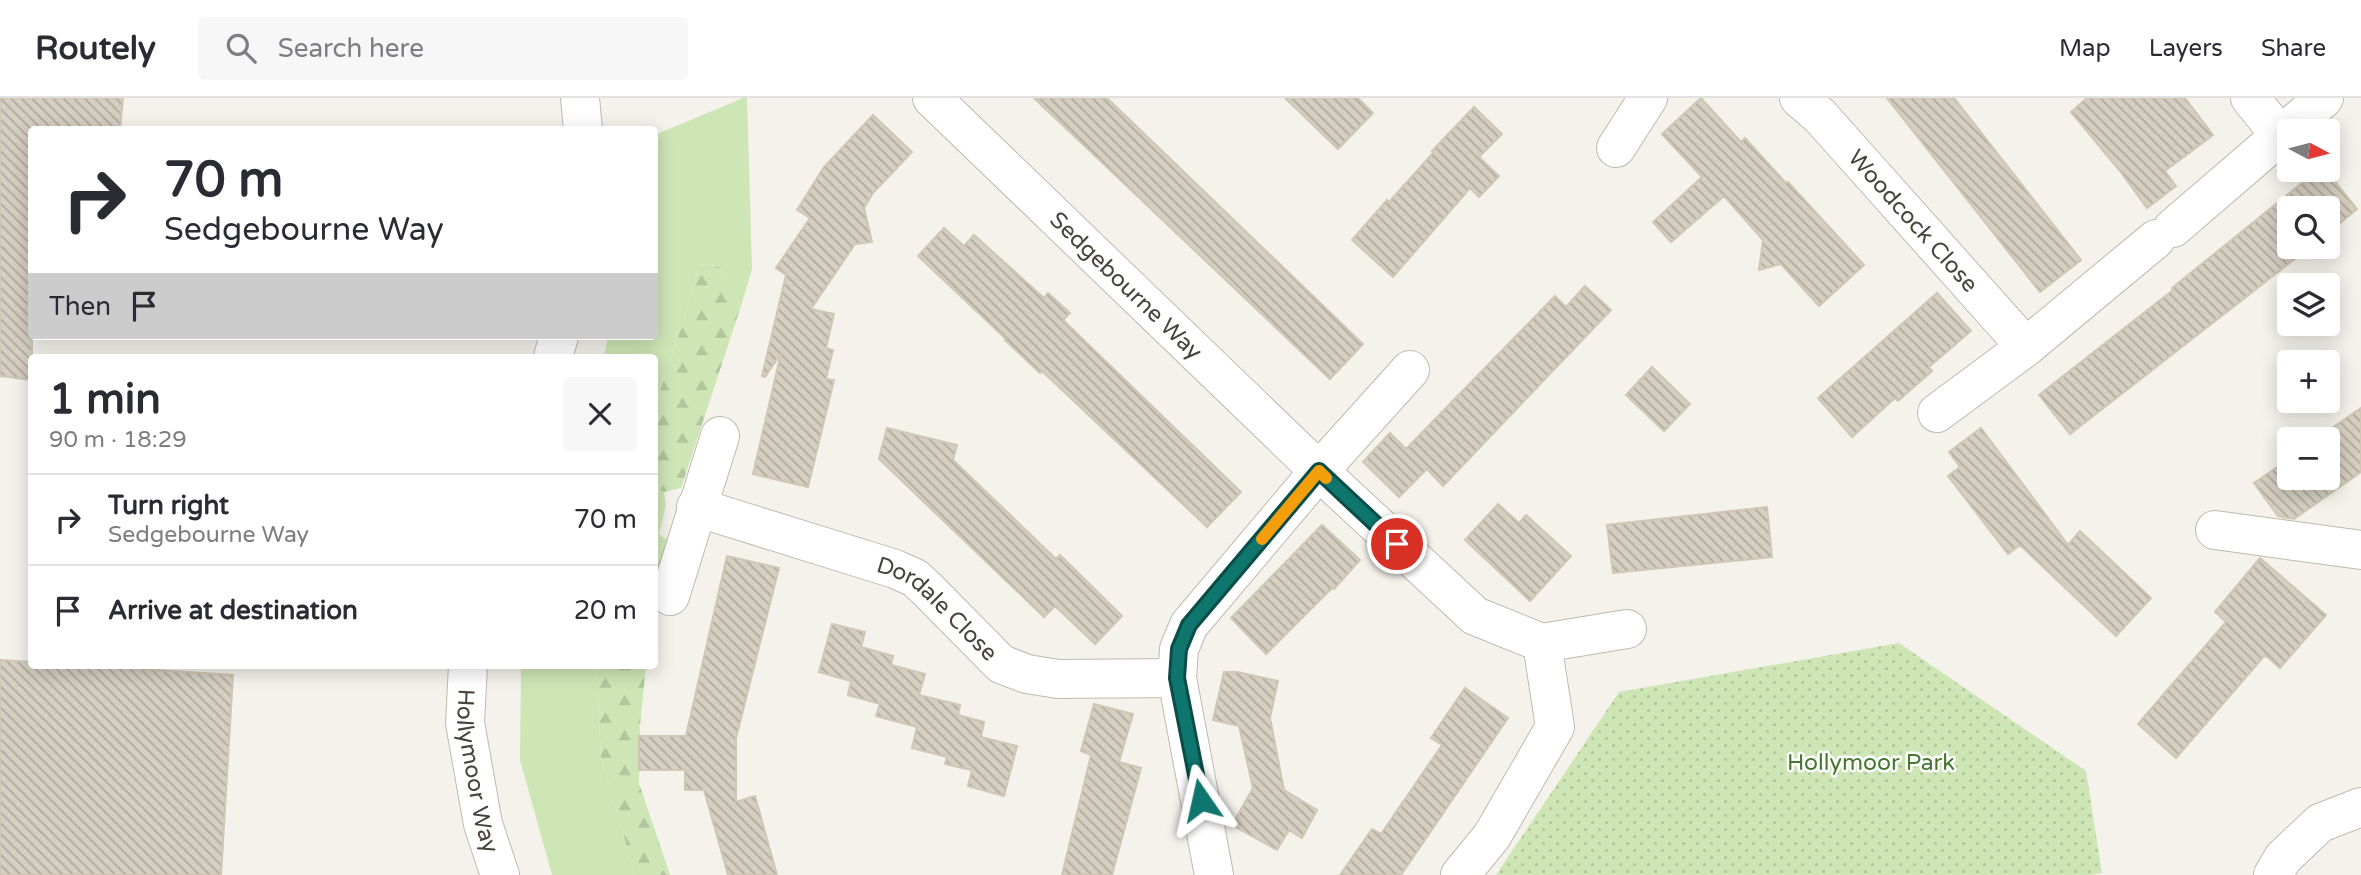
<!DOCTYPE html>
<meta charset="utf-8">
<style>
body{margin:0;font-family:"Varela Round",sans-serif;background:#f7f7f7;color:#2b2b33;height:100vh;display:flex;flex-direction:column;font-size:26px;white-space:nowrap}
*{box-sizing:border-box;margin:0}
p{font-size:23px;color:#7c7c81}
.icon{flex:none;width:38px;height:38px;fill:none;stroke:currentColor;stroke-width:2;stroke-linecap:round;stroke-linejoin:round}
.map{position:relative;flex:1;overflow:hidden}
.drawer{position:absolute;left:28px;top:256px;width:630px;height:315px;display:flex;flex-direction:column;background:#fff;border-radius:7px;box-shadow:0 4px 18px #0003}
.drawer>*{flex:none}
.hud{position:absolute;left:28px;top:28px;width:630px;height:214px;border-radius:7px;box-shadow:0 4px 18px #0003;background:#fff;color:#2b2b33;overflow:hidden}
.needle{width:46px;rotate:97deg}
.fabs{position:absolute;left:2277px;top:21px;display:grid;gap:14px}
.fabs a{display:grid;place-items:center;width:63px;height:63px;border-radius:7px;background:#fff;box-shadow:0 4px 18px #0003;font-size:35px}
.pin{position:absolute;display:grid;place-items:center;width:60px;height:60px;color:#fff;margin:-30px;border:4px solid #fff;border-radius:50%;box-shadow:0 2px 7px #0007}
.me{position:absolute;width:77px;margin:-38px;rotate:349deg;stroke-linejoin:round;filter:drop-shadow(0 0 5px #0008)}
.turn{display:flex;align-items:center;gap:24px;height:147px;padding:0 21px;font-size:32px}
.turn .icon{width:91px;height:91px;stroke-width:2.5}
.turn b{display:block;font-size:49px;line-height:60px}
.then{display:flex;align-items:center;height:66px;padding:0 21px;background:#0003;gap:14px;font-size:26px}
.round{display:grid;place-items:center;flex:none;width:74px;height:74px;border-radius:7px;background:#f7f7f7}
.headline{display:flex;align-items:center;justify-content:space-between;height:119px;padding:0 21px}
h1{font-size:42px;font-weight:700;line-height:52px}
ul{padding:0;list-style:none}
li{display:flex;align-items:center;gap:21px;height:91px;padding:0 21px;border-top:2px solid #e1e1e2}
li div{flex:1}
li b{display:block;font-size:26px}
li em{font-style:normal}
header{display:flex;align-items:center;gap:42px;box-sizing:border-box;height:98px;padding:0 35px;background:#fff;border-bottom:2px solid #e1e1e2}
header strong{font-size:33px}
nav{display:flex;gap:38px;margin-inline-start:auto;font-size:24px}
.search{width:490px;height:63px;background:#f7f7f7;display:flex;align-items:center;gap:18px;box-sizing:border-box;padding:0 24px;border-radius:7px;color:#7c7c81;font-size:26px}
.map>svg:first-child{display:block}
.grass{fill:#cee6b6}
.forest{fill:url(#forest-firs)}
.park{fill:url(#park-dots)}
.building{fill:url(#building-back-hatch);stroke:#d0c6b4;stroke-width:2}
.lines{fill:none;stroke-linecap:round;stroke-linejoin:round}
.minor-casing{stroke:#bfbaae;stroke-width:40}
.minor{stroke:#fff;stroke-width:38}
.route-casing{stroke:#0a4d48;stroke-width:18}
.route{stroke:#0f766e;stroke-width:12}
.slow{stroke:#f59e0b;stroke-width:12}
.labels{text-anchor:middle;stroke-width:5;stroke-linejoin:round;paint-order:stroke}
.street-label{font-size:23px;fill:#484339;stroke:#fff}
.park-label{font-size:23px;fill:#46772f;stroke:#fff}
</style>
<header>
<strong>Routely</strong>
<div class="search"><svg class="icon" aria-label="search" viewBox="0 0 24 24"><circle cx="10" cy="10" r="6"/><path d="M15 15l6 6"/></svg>Search here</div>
<nav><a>Map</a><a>Layers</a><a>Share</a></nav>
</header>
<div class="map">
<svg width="2361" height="777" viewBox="0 0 2361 777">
<defs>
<pattern id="forest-firs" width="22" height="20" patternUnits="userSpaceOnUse" patternTransform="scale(1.75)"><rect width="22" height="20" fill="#cee6b6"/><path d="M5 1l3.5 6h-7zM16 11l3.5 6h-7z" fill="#b2c69d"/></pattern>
<pattern id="park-dots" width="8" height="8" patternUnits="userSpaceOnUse" patternTransform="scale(1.75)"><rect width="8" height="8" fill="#cee6b6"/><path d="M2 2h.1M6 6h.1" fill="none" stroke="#b2c69d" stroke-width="1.8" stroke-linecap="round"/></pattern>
<pattern id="building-back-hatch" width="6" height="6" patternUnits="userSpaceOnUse" patternTransform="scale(1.75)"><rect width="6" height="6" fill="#d5cec1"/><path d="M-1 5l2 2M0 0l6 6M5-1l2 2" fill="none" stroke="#afa99e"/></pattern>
</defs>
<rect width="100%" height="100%" fill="#f4f2eb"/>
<path class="grass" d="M743,0H747L752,171L741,208L721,169L699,166L685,218L655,308L654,259H604L608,238H654L655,37Z
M655,390L664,394L666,407L659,436L655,434Z
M521,567H596L601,659L635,777H552L520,662Z"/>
<path class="forest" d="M699,166L721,169L741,208L681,390L664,394L655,390V308L685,218Z
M655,434L671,444L655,502Z
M596,567H646L640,628L639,685L670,777H635L601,659Z"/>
<path class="park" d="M1899,545L2086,673L2102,775L2092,777H1496L1619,594Z"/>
<path class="building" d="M0,0H123L120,32H32V282L0,278Z
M1034,0H1107L1363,246L1330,281Z
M1285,0H1358L1373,15L1338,51Z
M1701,0L1741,44L1745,40L1786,85L1788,84L1864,167L1819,208L1781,166L1759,172L1763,142L1724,98L1671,144L1653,124L1702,79L1662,36Z
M1887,0H1954L2081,162L2040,194Z
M2087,0H2185L2213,37L2165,73L2176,88L2147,110L2120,73L2071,14Z
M1474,9L1502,36L1479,59L1499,78L1479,99L1470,90L1393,179L1352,142L1387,102L1389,104L1433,55L1432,53Z
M873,17L912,54L873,95L864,110L872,144L855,146L811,211L834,216L826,250L833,252L826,281L834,282L808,389L753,376L781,255L765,279L762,278L786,177L776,170L810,120L797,112L824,69Z
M2318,72H2326L2357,111L2328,135V110H2289V149H2310L2070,336L2039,297L2173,192L2172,190Z
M944,130L964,148L974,137L1044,200L1048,195L1070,215L1063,222L1241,394L1207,429L1042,273L1040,275L1005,242L1006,241L918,158Z
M1585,188L1611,212L1443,388L1427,371L1399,399L1363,364L1390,335L1406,351L1555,198L1566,209Z
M1937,195L1971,233L1929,269L1932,273L1898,303L1895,300L1852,339L1818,300Z
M1652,269L1690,306L1664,333L1626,297Z
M2361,310V374L2294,421L2278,418L2254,385L2289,361V380H2328V341H2316Z
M887,330L957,347L953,362L1056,461L1060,457L1122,518L1095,546L1055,508L1044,519L879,361Z
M1981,330L2068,447L2080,433L2151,500L2116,538L2020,447L2008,456L1948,378L1960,369L1949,354Z
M1498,406L1519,425L1526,417L1571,458L1530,503L1465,442Z
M1767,409L1772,459L1613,475L1607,427Z
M1322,427L1360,462L1334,491L1332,490L1266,556L1231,520Z
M727,458L779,470L736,640V704L755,698L777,777H728L704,692H685V672H639V638H686Z
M2260,460L2326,517L2280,570L2265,557L2176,660L2138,626L2226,524L2215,514Z
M832,526L865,534L861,549L893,558L891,567L925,576L919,597L960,607L958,617L984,624L981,639L1017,648L1004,698L968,688L972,672L945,666L947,659L912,650L917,629L876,618L880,606L848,597L851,583L819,574Z
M0,562L32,564V567H78L233,577L221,777H0Z
M1224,574H1237L1278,583L1270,620L1284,692L1317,712L1302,740L1289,732L1277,752L1232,727L1253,690L1239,628L1213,622Z
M1465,590L1508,620L1401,777H1340L1372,731L1381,736L1442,647L1431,640Z
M1094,606L1133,616L1119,664L1141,670L1112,777H1062L1091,657L1081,653Z"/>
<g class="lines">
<g class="minor-casing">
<g id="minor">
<path d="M580,0L583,32"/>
<path id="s1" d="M932,0L1319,373L1475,518L1542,545L1627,531"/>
<path id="s2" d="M1799,0L1820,18L2026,249"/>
<path d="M2250,0L2280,37"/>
<path d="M1616,50L1648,0"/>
<path d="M2173,130L2324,0"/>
<path d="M553,259L559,238"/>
<path d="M1937,315L2026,249L2156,141"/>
<path id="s3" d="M696,409L895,471L915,480L927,491L1001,566L1027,576L1058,581L1177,580"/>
<path d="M2215,432L2361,452"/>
<path d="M670,498L720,338"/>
<path id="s4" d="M468,567L465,625L483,726L500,777"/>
<path d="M1214,777L1177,580L1179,551L1189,527L1319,373L1410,272"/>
<path d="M1460,777L1492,738L1555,629L1542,545"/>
<path d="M2273,777L2283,760L2320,725L2361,709"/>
</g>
</g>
<use href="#minor" class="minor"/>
</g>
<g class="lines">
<g class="route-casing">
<path id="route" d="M1201,702L1177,580L1179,551L1189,527L1319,373L1397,446"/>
</g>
<use href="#route" class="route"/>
<path class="slow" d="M1262,441L1319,373L1326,380"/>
</g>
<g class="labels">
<g class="street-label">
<text dy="8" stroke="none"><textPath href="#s2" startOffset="168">Woodcock Close</textPath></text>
<text dy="8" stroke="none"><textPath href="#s1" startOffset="270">Sedgebourne Way</textPath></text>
<text dy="8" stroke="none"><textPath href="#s3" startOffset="266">Dordale Close</textPath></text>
<text dy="8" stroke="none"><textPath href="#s4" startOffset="107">Hollymoor Way</textPath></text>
</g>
<g class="park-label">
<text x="1871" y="672">Hollymoor Park</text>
</g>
</g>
</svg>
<div class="fabs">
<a><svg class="needle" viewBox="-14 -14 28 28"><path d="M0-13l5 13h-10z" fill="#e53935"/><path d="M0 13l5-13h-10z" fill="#7c7c81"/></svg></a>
<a><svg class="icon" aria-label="search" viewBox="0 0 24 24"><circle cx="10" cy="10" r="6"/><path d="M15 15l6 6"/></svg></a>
<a><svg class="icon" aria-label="layers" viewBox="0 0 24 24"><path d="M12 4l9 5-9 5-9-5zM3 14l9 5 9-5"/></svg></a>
<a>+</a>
<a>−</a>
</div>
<div class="pin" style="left:1397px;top:446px;background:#d93025"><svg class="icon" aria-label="arrive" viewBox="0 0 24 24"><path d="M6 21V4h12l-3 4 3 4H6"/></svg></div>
<svg class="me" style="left:1201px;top:702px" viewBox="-20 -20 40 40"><path d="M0-17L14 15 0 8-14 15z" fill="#0f766e" stroke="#fff" stroke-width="4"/></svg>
<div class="hud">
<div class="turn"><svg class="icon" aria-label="right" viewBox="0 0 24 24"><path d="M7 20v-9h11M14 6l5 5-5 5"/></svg><div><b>70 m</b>Sedgebourne Way</div></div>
<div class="then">Then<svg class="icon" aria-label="arrive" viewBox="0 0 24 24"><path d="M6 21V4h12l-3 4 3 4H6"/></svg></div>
</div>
<section class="drawer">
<div class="headline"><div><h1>1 min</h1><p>90 m · 18:29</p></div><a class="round"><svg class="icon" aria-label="close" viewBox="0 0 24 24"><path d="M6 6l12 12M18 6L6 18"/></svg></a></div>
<ul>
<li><svg class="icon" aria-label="right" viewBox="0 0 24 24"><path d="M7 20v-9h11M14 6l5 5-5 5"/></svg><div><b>Turn right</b><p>Sedgebourne Way</p></div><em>70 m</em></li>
<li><svg class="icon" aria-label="arrive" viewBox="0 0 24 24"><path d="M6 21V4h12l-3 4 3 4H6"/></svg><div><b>Arrive at destination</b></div><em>20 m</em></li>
</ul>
</section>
</div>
